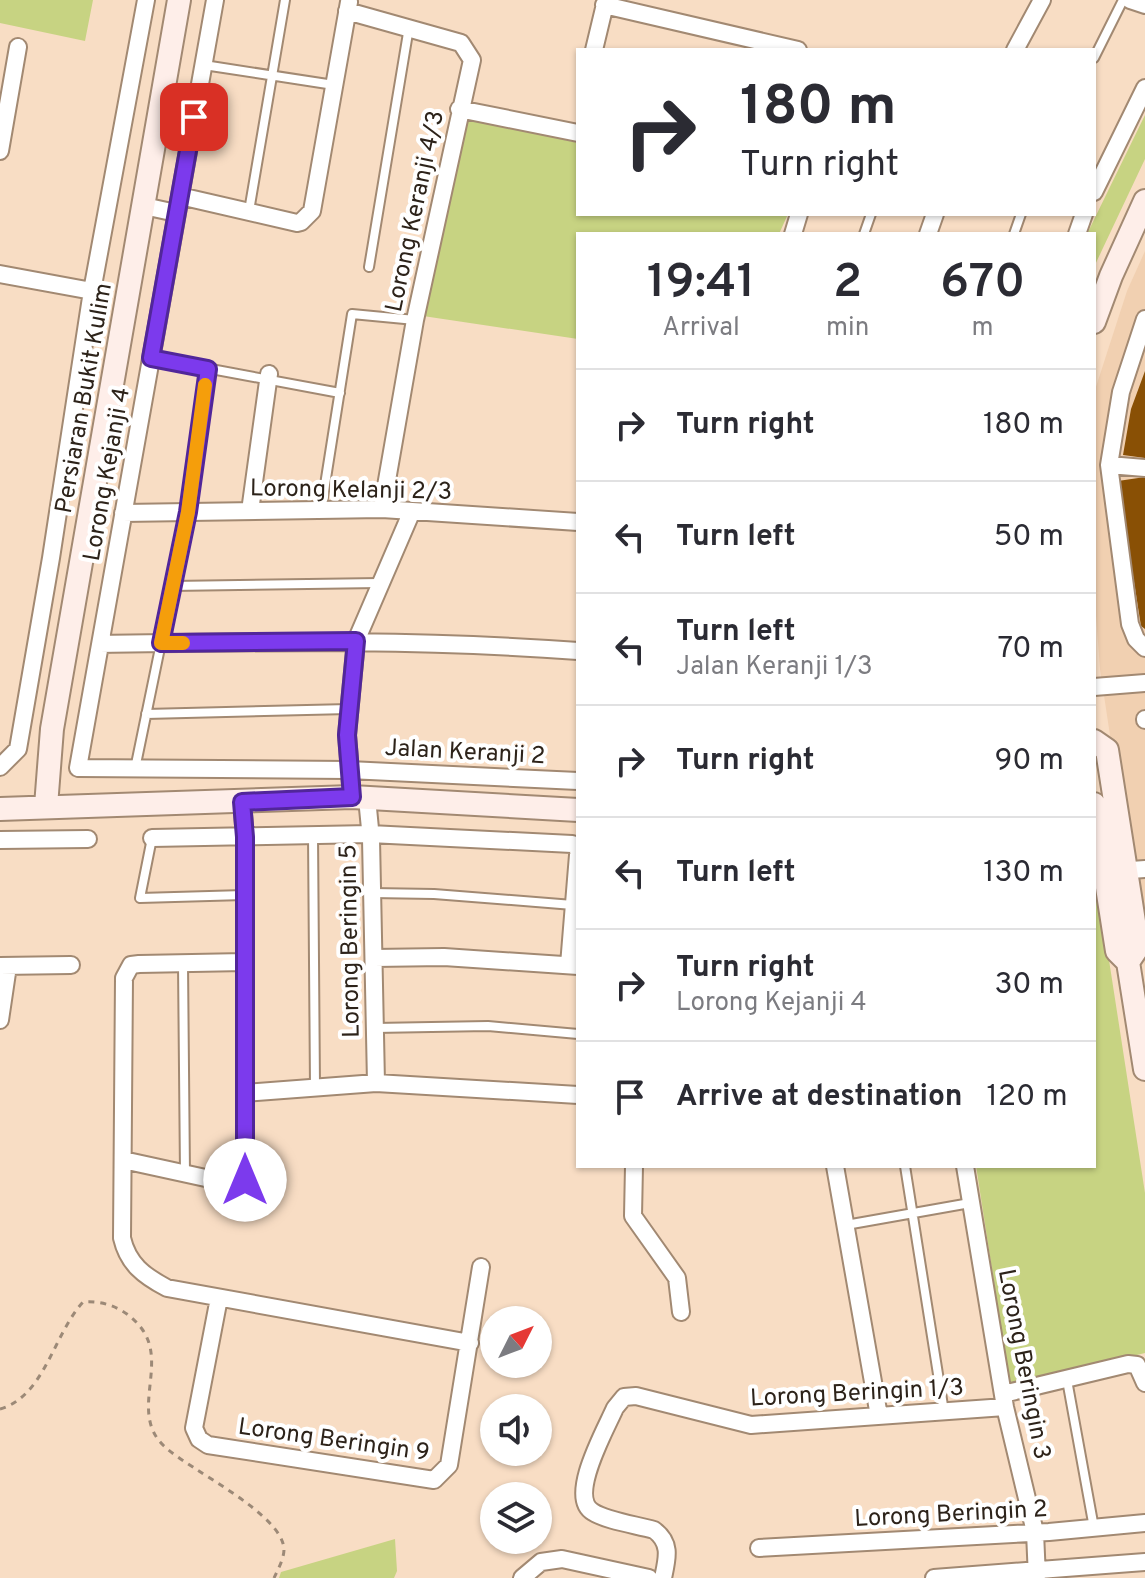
<!DOCTYPE html>
<style>
body{margin:0;font-family:Overpass,sans-serif;background:#f2f2f3;color:#2b2b33;height:100vh;display:flex;flex-direction:column;font-size:30px;white-space:nowrap}
*{box-sizing:border-box;margin:0}
p{font-size:26px;color:#7c7c81}
.icon{flex:none;width:44px;height:44px;fill:none;stroke:currentColor;stroke-width:2;stroke-linecap:round;stroke-linejoin:round}
.map{position:relative;flex:1;overflow:hidden}
.details{position:absolute;left:576px;top:232px;width:520px;height:936px;display:flex;flex-direction:column;background:#fff;border-radius:0px;box-shadow:0 2px 6px #0004}
.details>*{flex:none}
.hud{position:absolute;left:576px;top:48px;width:520px;height:168px;border-radius:0px;box-shadow:0 2px 6px #0004;background:#fff;color:#2b2b33;overflow:hidden}
.needle{width:52px;rotate:48deg}
.fabs{position:absolute;left:480px;top:1306px;display:grid;gap:16px}
.fabs a{display:grid;place-items:center;width:72px;height:72px;border-radius:50%;background:#fff;box-shadow:0 2px 6px #0004;font-size:40px}
.pin{position:absolute;display:grid;place-items:center;width:68px;height:68px;color:#fff;margin:-34px;border-radius:16px;box-shadow:0 4px 12px #0006}
.me{position:absolute;width:88px;margin:-44px;rotate:0deg;stroke-linejoin:round;filter:drop-shadow(0 0 6px #0008)}
.turn{display:flex;align-items:center;gap:28px;height:168px;padding:0 32px;font-size:36px}
.turn .icon{width:104px;height:104px;stroke-width:2.5}
.turn b{display:block;font-size:56px;line-height:68px}
.eta{display:flex;justify-content:space-evenly;align-items:center;height:136px;text-align:center}
.eta b{font-size:48px;font-weight:600;line-height:56px}
ul{padding:0;list-style:none}
li{display:flex;align-items:center;gap:24px;height:112px;padding:0 32px;border-top:2px solid #e1e1e2}
li div{flex:1}
li b{display:block;font-size:30px}
li em{font-style:normal}
.map>svg:first-child{display:block}
.built{fill:#f1d0b1}
.green{fill:#c7d382}
.building{fill:#895005}
.lines{fill:none;stroke-linecap:round;stroke-linejoin:round}
.lane-casing{stroke:#a28972;stroke-width:12}
.street-casing{stroke:#a28972;stroke-width:20}
.secondary-casing{stroke:#a28972;stroke-width:26}
.path{stroke:#9c8977;stroke-width:3;stroke-dasharray:6 6;stroke-linecap:butt}
.lane{stroke:#fff;stroke-width:8}
.street{stroke:#fff;stroke-width:16}
.secondary{stroke:#feeee9;stroke-width:22}
.route-casing{stroke:#51269a;stroke-width:20}
.route{stroke:#7c3aed;stroke-width:14}
.slow{stroke:#f59e0b;stroke-width:14}
.labels{text-anchor:middle;stroke-width:8;stroke-linejoin:round;paint-order:stroke}
.street-label{font-size:24px;fill:#2d231a;stroke:#fff}
</style>
<div class="map">
<svg width="1145" height="1578" viewBox="0 0 1145 1578">
<rect width="100%" height="100%" fill="#f8ddc4"/>
<path class="built" d="M1145,251V967L1100,669L1094,589V393L1127,291Z"/>
<path class="green" d="M0,0H93L85,41L0,23Z
M1145,115V159L1094,267V234H1087Z
M462,116L578,143V214H788L779,234H578V339L423,316Z
M1094,863L1145,1193V1353L1010,1386L976,1166H1094Z
M395,1539L397,1571L394,1578H279L281,1572Z"/>
<path class="building" d="M1145,371V458L1123,455L1131,409Z
M1145,477V629L1141,626L1118,481Z"/>
<g class="lines">
<g class="lane-casing">
<path id="lane" d="M1094,58L1123,0
M204,65L334,85
M249,211L285,0
M864,234L871,214
M1014,234L1021,214
M369,267L409,27
M152,358L340,393
M321,510L352,314L415,320
M172,586L380,583
M146,714L349,709
M135,769L188,512L208,369
M313,835L315,1087
M152,838L140,898L244,895
M372,893L434,894L573,905
M183,964L185,1174
M375,1028L488,1026L578,1034
M905,1166L944,1412
M846,1225L970,1203
M1067,1380L1094,1528"/>
</g>
<g class="street-casing">
<path id="street" d="M215,0L78,768L349,770L578,781
M1130,0L1145,5
M604,5L798,50
M347,11L461,43L472,60L415,320L382,509
M594,50L606,0
M1015,50L1042,0
M459,109L578,133
M0,151L18,47
M1094,192L1145,88
M180,196L297,223L301,222L312,211L349,2
M144,206L176,213
M793,234L799,214
M928,234L935,214
M1077,234L1084,214
M0,274L92,291
M1145,319L1121,392L1109,465L1130,624L1136,639L1145,648
M1109,465L1145,468
M250,511L269,374
M123,513L382,509L578,522
M100,644C260,642 419,639 578,651
M1094,687L1145,683
M1145,719V720
M0,767L18,749L51,558L92,291L146,0
M352,797L347,735L356,641L412,511
M367,798L371,839L376,1083
M152,838L370,834L572,844L577,846L578,851
M0,840L88,839
M1118,871L1145,869
M374,958L444,957L578,966
M245,962L139,964L131,965L124,978L122,1238C128,1264 144,1276 167,1288L470,1343
M569,965L578,855
M0,966L71,965
M0,1020L8,966
M245,1093L376,1083L578,1095
M123,1160L233,1184L245,1180V837L242,802
M634,1166L633,1216L677,1278L681,1312
M835,1166L879,1416
M965,1166L1005,1407L1035,1532L1037,1578
M219,1298L194,1428L199,1439L208,1445L434,1480L449,1465L481,1267
M1003,1394L1128,1364L1137,1365L1145,1383
M759,1548L1049,1532L1145,1523
M522,1578L541,1562L562,1559L649,1578
M663,1578C667,1559 672,1543 654,1530C637,1525 607,1521 593,1512C567,1497 606,1429 615,1408L624,1397L636,1396L751,1425L1005,1407
M934,1578L1145,1562"/>
</g>
<g class="secondary-casing">
<path id="secondary" d="M1094,322L1111,276L1145,201
M1094,741L1107,750L1138,947L1128,962
M1094,804L1117,951L1128,962
M46,806L52,729L179,0
M0,809L352,797L578,810
M1128,962L1145,1069"/>
</g>
<path class="path" d="M0,1409C45,1396 53,1335 83,1302C106,1300 128,1310 142,1329C168,1365 129,1413 164,1446C189,1470 282,1513 284,1549C284,1559 278,1569 274,1578"/>
<use href="#lane" class="lane"/>
<use href="#street" class="street"/>
<use href="#secondary" class="secondary"/>
</g>
<g class="lines">
<g class="route-casing">
<path id="route" d="M194,117L151,358L208,369L188,512L161,643L356,641L347,735L352,797L242,802L245,837V1180"/>
</g>
<use href="#route" class="route"/>
<path class="slow" d="M183,643H161L188,512L205,385"/>
</g>
<g class="labels">
<g class="street-label">
<text transform="translate(414 211) rotate(-78)" y="8">Lorong Keranji 4/3</text>
<text transform="translate(83 398) rotate(-80)" y="8">Persiaran Bukit Kulim</text>
<text transform="translate(106 474) rotate(-80)" y="8">Lorong Kejanji 4</text>
<text transform="translate(351 489) rotate(1)" y="8">Lorong Kelanji 2/3</text>
<text transform="translate(465 751) rotate(3)" y="8">Jalan Keranji 2</text>
<text transform="translate(349 941) rotate(-91)" y="8">Lorong Beringin 5</text>
<text transform="translate(1025 1364) rotate(79)" y="8">Lorong Beringin 3</text>
<text transform="translate(857 1392) rotate(-3)" y="8">Lorong Beringin 1/3</text>
<text transform="translate(334 1439) rotate(8)" y="8">Lorong Beringin 9</text>
<text transform="translate(951 1513) rotate(-3)" y="8">Lorong Beringin 2</text>
</g>
</g>
</svg>
<div class="fabs">
<a><svg class="needle" viewBox="-14 -14 28 28"><path d="M0-13l5 13h-10z" fill="#e53935"/><path d="M0 13l5-13h-10z" fill="#7c7c81"/></svg></a>
<a><svg class="icon" aria-label="sound" viewBox="0 0 24 24"><path d="M4 9h4l5-4v14l-5-4H4zM17 9q2 3 0 6"/></svg></a>
<a><svg class="icon" aria-label="layers" viewBox="0 0 24 24"><path d="M12 4l9 5-9 5-9-5zM3 14l9 5 9-5"/></svg></a>
</div>
<div class="pin" style="left:194px;top:117px;background:#d93025"><svg class="icon" aria-label="arrive" viewBox="0 0 24 24"><path d="M6 21V4h12l-3 4 3 4H6"/></svg></div>
<svg class="me" style="left:245px;top:1180px" viewBox="-20 -20 40 40"><circle r="19" fill="#fff"/><path d="M0-13L10 11 0 6-10 11z" fill="#7c3aed"/></svg>
<div class="hud">
<div class="turn"><svg class="icon" aria-label="right" viewBox="0 0 24 24"><path d="M7 20v-9h11M14 6l5 5-5 5"/></svg><div><b>180 m</b>Turn right</div></div>
</div>
<section class="details">
<div class="eta">
<div><b>19:41</b><p>Arrival</p></div>
<div><b>2</b><p>min</p></div>
<div><b>670</b><p>m</p></div>
</div>
<ul>
<li><svg class="icon" aria-label="right" viewBox="0 0 24 24"><path d="M7 20v-9h11M14 6l5 5-5 5"/></svg><div><b>Turn right</b></div><em>180 m</em></li>
<li><svg class="icon" aria-label="left" viewBox="0 0 24 24"><path d="M17 20v-9H6M10 6l-5 5 5 5"/></svg><div><b>Turn left</b></div><em>50 m</em></li>
<li><svg class="icon" aria-label="left" viewBox="0 0 24 24"><path d="M17 20v-9H6M10 6l-5 5 5 5"/></svg><div><b>Turn left</b><p>Jalan Keranji 1/3</p></div><em>70 m</em></li>
<li><svg class="icon" aria-label="right" viewBox="0 0 24 24"><path d="M7 20v-9h11M14 6l5 5-5 5"/></svg><div><b>Turn right</b></div><em>90 m</em></li>
<li><svg class="icon" aria-label="left" viewBox="0 0 24 24"><path d="M17 20v-9H6M10 6l-5 5 5 5"/></svg><div><b>Turn left</b></div><em>130 m</em></li>
<li><svg class="icon" aria-label="right" viewBox="0 0 24 24"><path d="M7 20v-9h11M14 6l5 5-5 5"/></svg><div><b>Turn right</b><p>Lorong Kejanji 4</p></div><em>30 m</em></li>
<li><svg class="icon" aria-label="arrive" viewBox="0 0 24 24"><path d="M6 21V4h12l-3 4 3 4H6"/></svg><div><b>Arrive at destination</b></div><em>120 m</em></li>
</ul>
</section>
</div>
